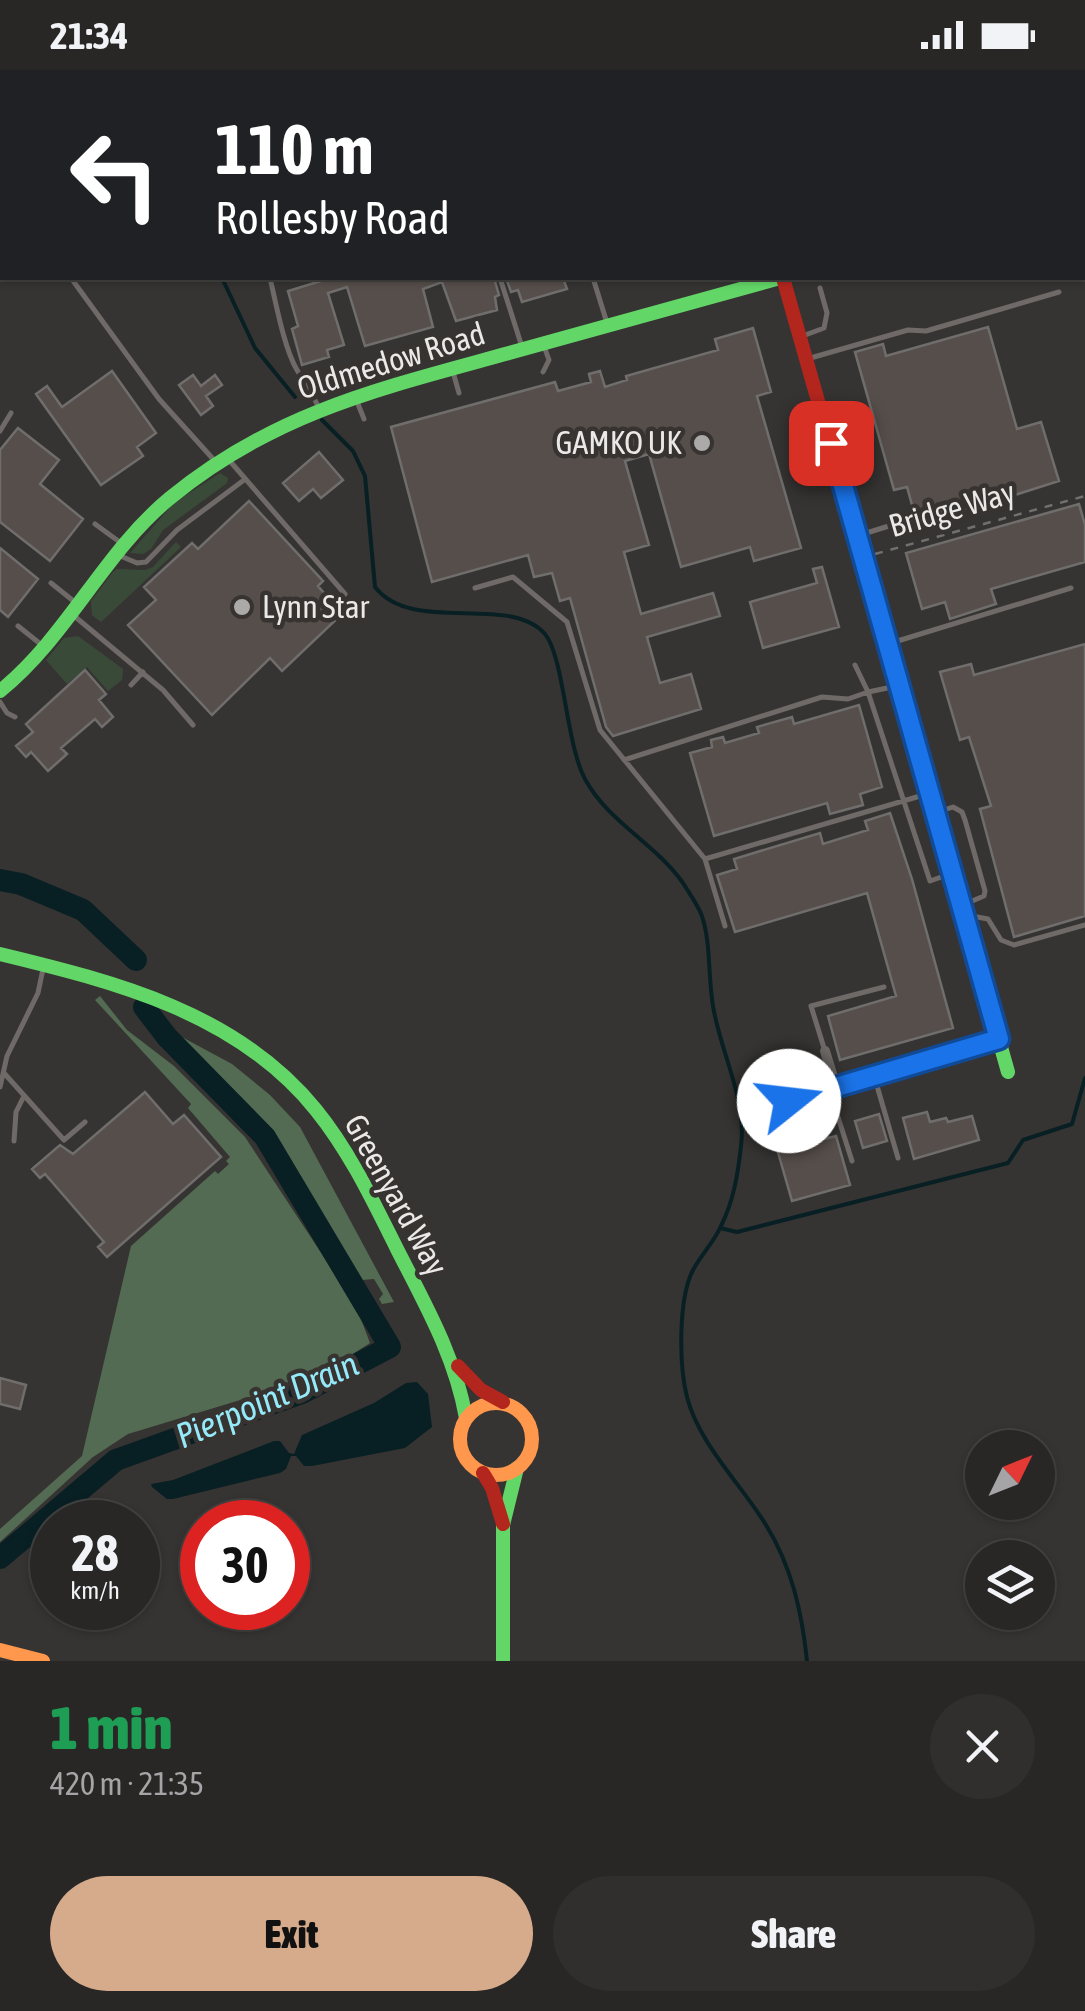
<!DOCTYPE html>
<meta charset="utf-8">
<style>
body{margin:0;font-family:"Asap Condensed",sans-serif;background:#302f2e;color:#f1f3f6;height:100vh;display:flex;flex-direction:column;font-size:38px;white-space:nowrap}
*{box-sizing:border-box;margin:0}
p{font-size:32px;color:#a5a5a7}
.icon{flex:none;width:55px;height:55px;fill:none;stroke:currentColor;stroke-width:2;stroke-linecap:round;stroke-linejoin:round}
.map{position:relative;height:1591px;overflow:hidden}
.side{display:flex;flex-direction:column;background:#282726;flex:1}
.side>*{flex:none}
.hud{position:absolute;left:0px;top:0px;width:1085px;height:210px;box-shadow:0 2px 8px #0004,0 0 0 2px #444443;background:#202124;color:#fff;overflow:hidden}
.needle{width:65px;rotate:47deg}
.buttons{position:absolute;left:965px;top:1360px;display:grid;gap:20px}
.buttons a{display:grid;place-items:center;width:90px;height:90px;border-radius:50%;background:#282726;box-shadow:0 2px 8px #0004,0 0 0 2px #444443;font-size:50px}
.speed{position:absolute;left:30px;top:1430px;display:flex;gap:20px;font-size:50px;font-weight:700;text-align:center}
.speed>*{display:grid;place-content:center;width:130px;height:130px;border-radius:50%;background:#282726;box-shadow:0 2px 8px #0004,0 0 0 2px #444443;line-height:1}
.speed small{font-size:25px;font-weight:400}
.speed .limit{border:15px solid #d22;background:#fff;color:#111}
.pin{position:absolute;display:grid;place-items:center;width:85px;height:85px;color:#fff;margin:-42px;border-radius:20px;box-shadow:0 5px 15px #0006}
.me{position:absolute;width:110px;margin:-55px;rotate:74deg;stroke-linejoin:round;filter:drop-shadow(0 0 8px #0008)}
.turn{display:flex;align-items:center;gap:35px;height:210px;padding:0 50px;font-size:45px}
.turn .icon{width:130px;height:130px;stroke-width:2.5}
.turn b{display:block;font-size:70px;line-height:85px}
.round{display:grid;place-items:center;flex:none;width:105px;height:105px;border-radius:52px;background:#302f2e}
.headline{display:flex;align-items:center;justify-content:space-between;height:170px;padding:0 50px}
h1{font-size:60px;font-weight:800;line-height:75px;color:#1e9e55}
.cta{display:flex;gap:20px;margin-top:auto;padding:20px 50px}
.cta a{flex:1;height:115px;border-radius:60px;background:#d6ab8b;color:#111;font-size:40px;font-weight:800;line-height:115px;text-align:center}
.cta a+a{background:#302f2e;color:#f1f3f6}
.status{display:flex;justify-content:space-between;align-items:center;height:70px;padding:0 50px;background:#282726;direction:ltr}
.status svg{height:28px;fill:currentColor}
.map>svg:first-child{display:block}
.green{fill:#394b38}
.forest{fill:#536b52}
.water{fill:#082024}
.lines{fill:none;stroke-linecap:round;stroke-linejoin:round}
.stream{stroke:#082024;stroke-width:4}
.river{stroke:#082024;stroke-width:22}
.building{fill:#564e4a;stroke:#706e6d;stroke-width:2.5}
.path{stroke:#726f6e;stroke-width:2.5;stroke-dasharray:8 8;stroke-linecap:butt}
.lane{stroke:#6f6a68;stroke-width:5}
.street{stroke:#6f6a68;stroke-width:10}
.fast{stroke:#63d668;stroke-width:14}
.slow{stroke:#ff974d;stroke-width:14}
.jam{stroke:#b3261e;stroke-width:14}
.rail{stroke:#716d6c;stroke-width:4;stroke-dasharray:18 18;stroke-linecap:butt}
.route-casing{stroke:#114b97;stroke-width:25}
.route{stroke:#1a73e8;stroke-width:18}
.poi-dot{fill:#acaaa8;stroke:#373331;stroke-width:4}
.labels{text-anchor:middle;stroke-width:9;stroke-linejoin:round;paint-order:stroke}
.street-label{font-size:32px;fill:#ebe9e8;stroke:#373331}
.poi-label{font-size:32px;fill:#ebe9e8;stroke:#373331;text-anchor:end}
.water-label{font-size:35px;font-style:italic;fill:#95eafa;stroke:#373331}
</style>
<div class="status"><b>21:34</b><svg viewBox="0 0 49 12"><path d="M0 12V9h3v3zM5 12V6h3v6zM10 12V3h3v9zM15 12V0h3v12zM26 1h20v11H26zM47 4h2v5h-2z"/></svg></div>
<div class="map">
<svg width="1085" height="1591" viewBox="0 0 1085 1591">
<rect width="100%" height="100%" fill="#363432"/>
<path class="green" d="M220,403L228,408L227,413L163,460L151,479L143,484L130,483L174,433Z
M176,472L181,477L101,552L92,545L91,531L113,502L117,499L145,500L153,497Z
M78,566L123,599L122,610L108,621L87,597L67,614L46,590L64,568Z"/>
<path class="forest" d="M100,926L127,960L174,996L245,1067L356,1236L370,1273L348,1287L263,1323L128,1364L93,1387L0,1472V1459L82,1386L131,1176L215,1101L218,1104L229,1094L226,1091L230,1087L188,1038L191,1034L95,930Z
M180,966L232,994L270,1025L300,1057L394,1232L382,1234L379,1229L383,1224L374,1209L362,1210L287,1085L257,1045L178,969Z"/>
<path class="water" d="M417,1312L428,1324L432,1357L405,1378L312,1396H304L296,1386H291L286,1399L280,1403L173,1429H167L152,1417L151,1414L173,1410L274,1371H280L289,1383L294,1384L302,1365L374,1333L406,1313Z"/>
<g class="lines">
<path class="stream" d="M155,0L156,2
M222,208L255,278L295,327
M322,350L353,381L365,406L375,517C412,565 510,523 545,564C564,587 566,674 585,709C608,752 656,774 683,813C689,823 698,835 702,846C711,874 708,907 713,936C720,981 747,1029 741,1076C738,1103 734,1130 721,1156C714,1172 701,1185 693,1200C678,1229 679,1296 687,1327C699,1374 741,1414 766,1455C792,1497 802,1543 807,1591
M720,1158L737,1162L1008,1093L1023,1070L1072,1054L1085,1008"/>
<path class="river" d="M0,810L21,814L83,840L136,890
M0,1488L116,1390L302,1323L390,1277L265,1067L167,967L144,937"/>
</g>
<path class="building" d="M324,208H494L499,225L495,227L497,240L456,251L442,212L423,219L433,257L365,276L347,217L328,223L344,275L327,280L329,287L302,295L292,259L298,256L288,221L324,210Z
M506,208H563L567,219L522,232L518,220L511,222Z
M988,257L1017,359L1041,352L1059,411L999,430L987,429L982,434L917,453L907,417L894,420L855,282L883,274L886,286Z
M753,258L771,322L757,326L801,478L754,491L750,477L681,497L649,384L625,391L649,475L624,482L641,544L713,523L720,546L647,567L660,613L691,604L701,639L613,666L606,657L570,528L560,531L552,503L534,507L528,485L432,512L391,357L555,312L558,321L591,312L589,304L600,301L605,317L627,310L626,306L718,280L715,269Z
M112,301L156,363L137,377L143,386L101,415L36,324L47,316L62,337Z
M193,305L201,316L215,305L222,315L206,326L213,336L201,345L179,315Z
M18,358L59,390L40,414L83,449L50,491L0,452V380Z
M319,382L343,410L321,428L313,419L299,431L283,413Z
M249,431L323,511L318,516L342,544L282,601L270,588L212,645L128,555L156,530L144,517L192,473L198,479Z
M1079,434L1085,455V492L991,519L996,534L950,549L945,532L922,539L906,483Z
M0,478L38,509L8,547L0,540Z
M822,497L839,557L763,578L750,532L817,513L813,499Z
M1085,574V846L1014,867L980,739L991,736L969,667L960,670L940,602L971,594L974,605Z
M85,600L106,624L99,630L113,647L102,657L95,649L61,678L67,684L48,701L31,682L26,687L16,676L33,662L26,654Z
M859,635L882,717L860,724L863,735L830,744L827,733L714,766L690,683L712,677L711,670L723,667L725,673L759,663L757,657L792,647L794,654Z
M890,743L912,809L953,958L840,990L828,946L896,926L867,823L735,862L717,805L737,799L734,789L820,763L823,774L868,760L865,751Z
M145,1022L173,1054L184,1045L221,1087L107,1187L98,1177L104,1172L45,1104L40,1108L32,1099L60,1075L73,1084Z
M927,1042L930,1052L946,1048L948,1052L972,1046L979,1070L914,1089L903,1048Z
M879,1044L887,1071L863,1078L855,1051Z
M818,1046L824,1069L836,1066L850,1115L792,1131L771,1058Z
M0,1308L26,1315L20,1339L0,1334Z"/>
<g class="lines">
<path class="path" d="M875,484L1085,426"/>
<path class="lane" d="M209,0V2
M443,0L444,2
M697,2L703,0
M0,54L2,63
M0,81L2,78
M0,110L2,113
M71,208L159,329L214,390
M270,208C276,233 284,278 297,300C304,312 311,322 317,334
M500,208L522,277
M593,208L607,253
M800,267L824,258L827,243L820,218
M807,289L908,260L926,261L1059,222
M453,302L459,323
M543,302L549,290L544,276
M356,329L364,349
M0,361L11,343
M834,372L860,365
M229,390L345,524
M95,454L121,473
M860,465L905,451
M118,485L137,493L146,492L177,460L244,410
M51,513L76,533
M475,518L513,507L567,552L600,660L705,789L725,856
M73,545L163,620L193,655
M18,556L43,576
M891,573L1071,518
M855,595L868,622L897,616
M131,615L143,602
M0,632L7,643L15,647
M624,690L822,627L848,629L868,622L930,811L947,805
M938,742L953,737L962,742L965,750L985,821L984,826L965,834
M705,789L927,724
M969,851L977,847L988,849L1001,870L1014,875L1085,855
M824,978L811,936L884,917
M4,1003L64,1070L85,1052
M875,1009L898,1088
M0,1017L7,986L38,923L43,899
M830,1022L852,1091
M14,1071L16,1042L24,1026"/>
<path class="street" d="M721,0L722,2
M825,981L836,1017
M789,1031L999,969"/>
<path class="fast" d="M0,621C68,566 103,483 170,428C275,342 382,318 509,283C599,258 690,233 780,208
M926,711L1008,1002
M0,884C116,912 238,943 316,1040C350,1082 373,1131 397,1179C425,1234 455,1286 466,1348
M503,1591V1455L517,1398"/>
<path class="slow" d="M460 1369a36 36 0 1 1 72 0a36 36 0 1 1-72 0Z
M0,1580L43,1591"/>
<path class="jam" d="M783,208L926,711
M458,1296L481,1320L503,1332
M483,1403L492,1418L503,1454"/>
<path class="rail" d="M1063,0V2
M1082,83L1085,94"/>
</g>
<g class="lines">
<g class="route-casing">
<path id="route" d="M789,1031L999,969L831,373"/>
</g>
<use href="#route" class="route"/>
</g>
<g class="poi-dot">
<circle cx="702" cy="373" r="10"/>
<circle cx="242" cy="537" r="10"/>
</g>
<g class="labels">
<g class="street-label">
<text transform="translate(391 291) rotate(-17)" y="11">Oldmedow Road</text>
<text transform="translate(952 439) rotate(-16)" y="11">Bridge Way</text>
<text transform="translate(396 1125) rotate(61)" y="11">Greenyard Way</text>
</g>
<g class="poi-label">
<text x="682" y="384">GAMKO UK</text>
<text x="262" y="548" text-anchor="start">Lynn Star</text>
</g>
<g class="water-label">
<text transform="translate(267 1330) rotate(-23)" y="12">Pierpoint Drain</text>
</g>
</g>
</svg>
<div class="buttons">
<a><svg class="needle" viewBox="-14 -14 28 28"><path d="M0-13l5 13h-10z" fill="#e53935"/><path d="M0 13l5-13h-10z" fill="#a5a5a7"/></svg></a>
<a><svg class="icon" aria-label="layers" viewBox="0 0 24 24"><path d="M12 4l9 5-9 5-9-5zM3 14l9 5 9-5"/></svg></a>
</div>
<div class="speed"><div>28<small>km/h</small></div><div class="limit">30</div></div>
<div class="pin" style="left:831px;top:373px;background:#d93025"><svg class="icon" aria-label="arrive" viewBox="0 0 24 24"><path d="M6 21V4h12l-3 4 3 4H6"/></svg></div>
<svg class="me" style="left:789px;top:1031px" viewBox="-20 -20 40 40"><circle r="19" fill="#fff"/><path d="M0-13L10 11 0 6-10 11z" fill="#1a73e8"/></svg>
<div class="hud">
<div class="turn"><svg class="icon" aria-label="left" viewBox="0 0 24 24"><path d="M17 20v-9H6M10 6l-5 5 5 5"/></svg><div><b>110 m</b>Rollesby Road</div></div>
</div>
</div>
<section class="side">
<div class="headline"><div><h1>1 min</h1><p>420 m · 21:35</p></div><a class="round"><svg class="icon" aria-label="close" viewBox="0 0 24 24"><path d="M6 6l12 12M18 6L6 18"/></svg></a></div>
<div class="cta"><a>Exit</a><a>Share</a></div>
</section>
